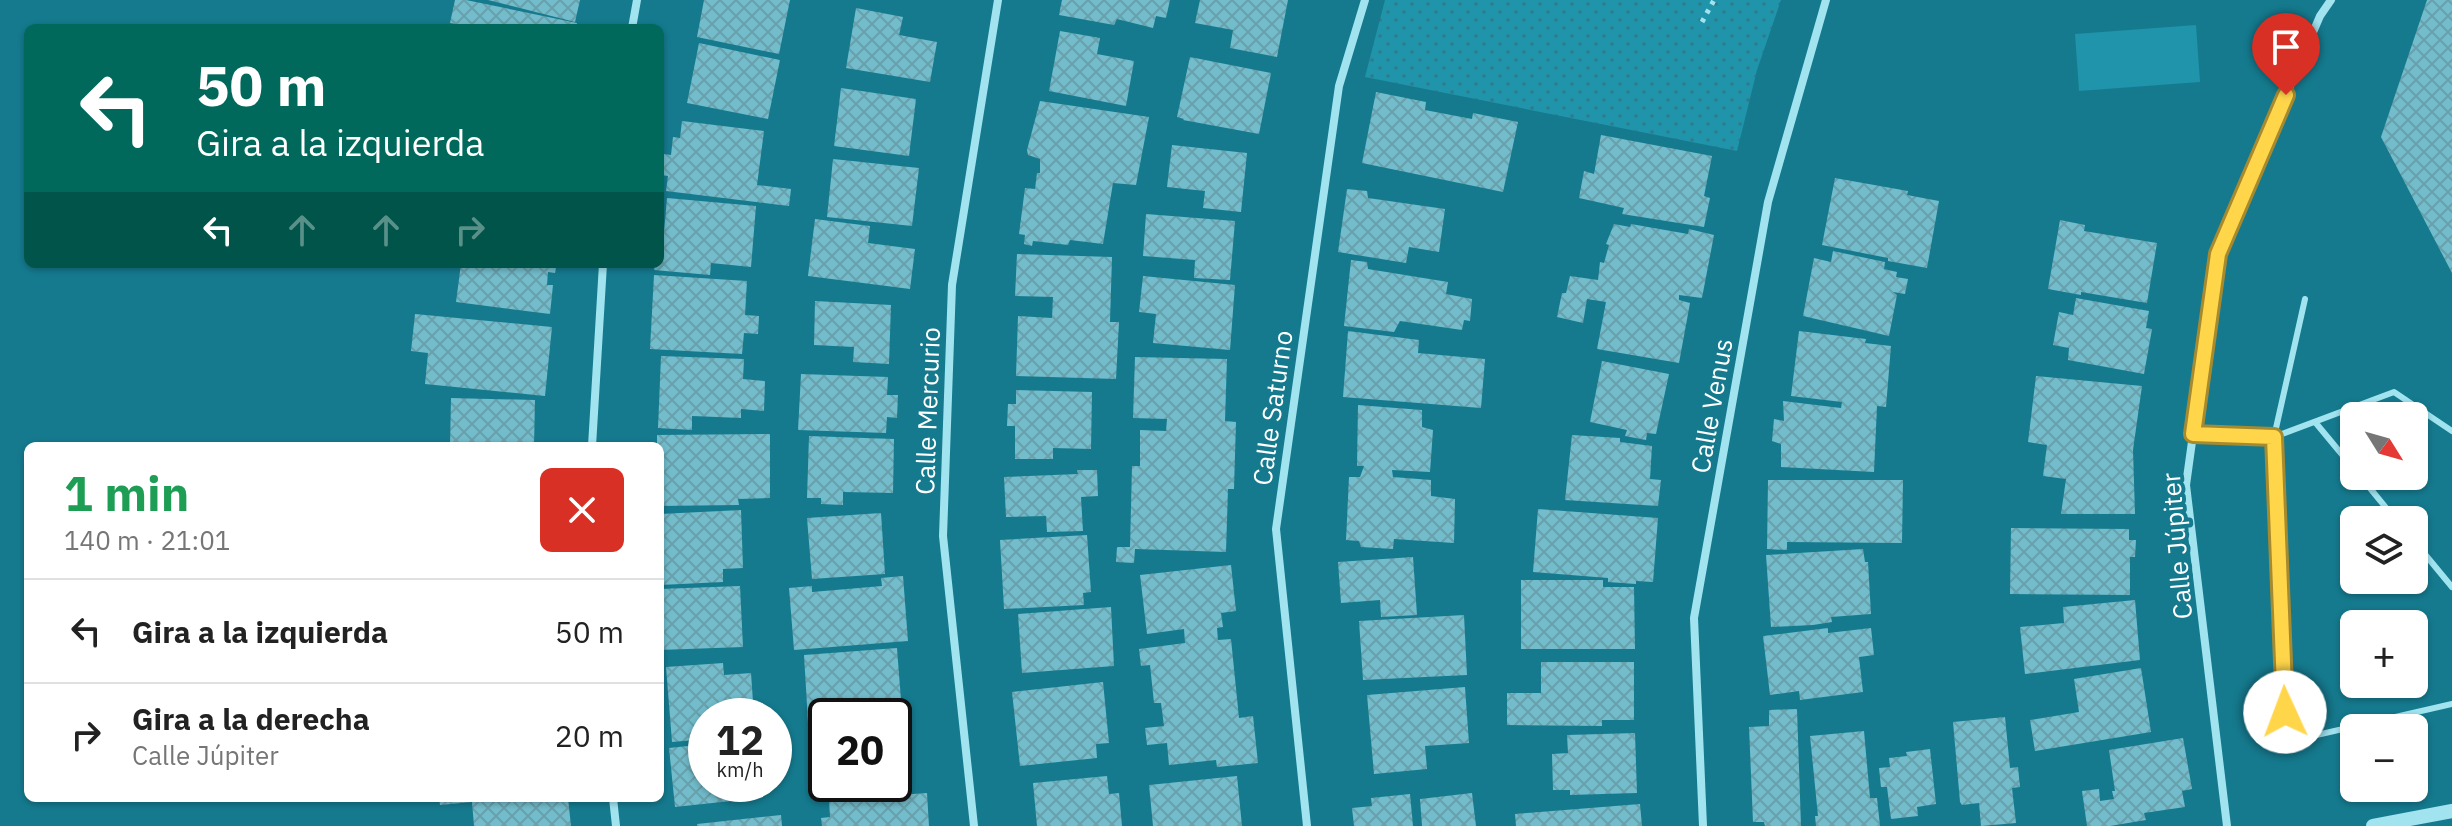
<!DOCTYPE html>
<html lang="es">
<meta charset="utf-8">
<style>
body{margin:0;font-family:"IBM Plex Sans",sans-serif;background:#f2f2f2;color:#222;height:100vh;display:flex;flex-direction:column;font-size:30px;white-space:nowrap}
*{box-sizing:border-box;margin:0}
p{font-size:26px;color:#767676}
.icon{flex:none;width:44px;height:44px;fill:none;stroke:currentColor;stroke-width:2;stroke-linecap:round;stroke-linejoin:round}
.map{position:relative;flex:1;overflow:hidden}
.side{position:absolute;left:24px;top:442px;width:640px;height:360px;display:flex;flex-direction:column;background:#fff;border-radius:12px;box-shadow:0 2px 6px #0004}
.side>*{flex:none}
.guide{position:absolute;left:24px;top:24px;width:640px;height:244px;border-radius:12px;box-shadow:0 2px 6px #0004;background:#00695c;color:#fff;overflow:hidden}
.needle{width:52px;rotate:127deg}
.buttons{position:absolute;left:2340px;top:402px;display:grid;gap:16px}
.buttons a{display:grid;place-items:center;width:88px;height:88px;border-radius:12px;background:#fff;box-shadow:0 2px 6px #0004;font-size:40px}
.speed{position:absolute;left:688px;top:698px;display:flex;gap:16px;font-size:40px;font-weight:700;text-align:center}
.speed>*{display:grid;place-content:center;width:104px;height:104px;border-radius:50%;background:#fff;box-shadow:0 2px 6px #0004;line-height:1}
.speed small{font-size:20px;font-weight:400}
.speed .limit{border:4px solid #111;border-radius:12px;background:#fff;color:#111}
.pin{position:absolute;display:grid;place-items:center;width:68px;height:68px;color:#fff;margin:-82px -34px;border-radius:50% 50% 50% 0;rotate:-45deg;box-shadow:0 0 8px #0007}
.pin .icon{rotate:45deg}
.me{position:absolute;width:88px;margin:-44px;rotate:358deg;stroke-linejoin:round;filter:drop-shadow(0 0 6px #0008)}
.turn{display:flex;align-items:center;gap:28px;height:168px;padding:0 40px;font-size:36px}
.turn .icon{width:104px;height:104px;stroke-width:2.5}
.turn b{display:block;font-size:56px;line-height:68px}
.lanes{display:flex;align-items:center;height:76px;padding:0 40px;background:#0003;justify-content:center;gap:40px;direction:ltr}
.lanes .off{opacity:.35}
.round{display:grid;place-items:center;flex:none;width:84px;height:84px;border-radius:12px;background:#f2f2f2}
.summary{display:flex;align-items:center;justify-content:space-between;height:136px;padding:0 40px}
h1{font-size:48px;font-weight:800;line-height:60px;color:#1e9e55}
ul{padding:0;list-style:none}
li{display:flex;align-items:center;gap:24px;height:104px;padding:0 40px;border-top:2px solid #e0e0e0}
li div{flex:1}
li b{display:block;font-size:30px}
li em{font-style:normal}
.map>svg:first-child{display:block}
.grass{fill:#2094aa}
.park{fill:url(#park-dots)}
.building{fill:url(#building-cross-hatch)}
.lines{fill:none;stroke-linecap:round;stroke-linejoin:round}
.path{stroke:#a1e4f0;stroke-width:5;stroke-dasharray:4 6;stroke-linecap:butt}
.service{stroke:#a1e4f0;stroke-width:6}
.minor{stroke:#a1e4f0;stroke-width:8}
.tertiary{stroke:#a1e4f0;stroke-width:14}
.route-casing{stroke:#a68a30;stroke-width:20}
.route{stroke:#ffd54a;stroke-width:14}
.labels{text-anchor:middle;stroke-width:8;stroke-linejoin:round;paint-order:stroke}
.street-label{font-size:26px;fill:#fff;stroke:#157a8e}
</style>
<div class="map">
<svg width="2452" height="826" viewBox="0 0 2452 826">
<defs>
<pattern id="park-dots" width="8" height="8" patternUnits="userSpaceOnUse" patternTransform="scale(2)"><rect width="8" height="8" fill="#2094aa"/><path d="M2 2h.1M6 6h.1" fill="none" stroke="#2f7b89" stroke-width="1.8" stroke-linecap="round"/></pattern>
<pattern id="building-cross-hatch" width="8" height="8" patternUnits="userSpaceOnUse" patternTransform="scale(2)"><rect width="8" height="8" fill="#72bccb"/><path d="M0 0l8 8M0 8l8-8" fill="none" stroke="#68a0ab"/></pattern>
</defs>
<rect width="100%" height="100%" fill="#157a8e"/>
<path class="grass" d="M2196,25L2200,82L2079,91L2075,34Z"/>
<path class="park" d="M1385,0H1781L1757,70L1737,151L1365,77Z"/>
<path class="building" d="M455,0H466L577,23L576,28H466V26L450,23Z
M488,0H580L575,22Z
M704,0H790L779,54L697,37Z
M1062,0H1170L1166,18L1156,16L1153,28L1117,19L1114,25L1059,15Z
M1200,0H1288L1277,57L1230,48L1233,30L1195,23Z
M2427,0H2452V273L2381,137Z
M856,8L903,17L899,35L937,42L930,82L846,68Z
M1060,31L1100,38L1097,54L1134,61L1126,106L1049,91Z
M699,43L780,60L768,119L687,103Z
M1190,57L1271,73L1259,134L1183,120L1184,119L1177,117Z
M841,88L916,99L909,156L834,146Z
M1376,92L1426,102L1425,110L1472,119L1473,113L1518,122L1503,192L1362,163Z
M1040,101L1149,117L1136,185L1113,183L1103,244L1070,240L1068,245L1033,241L1032,246L1024,244L1025,235L1019,234L1025,188L1035,189L1037,173H1040V159L1028,155L1027,150Z
M682,121L764,131L757,185L791,189L789,206L666,191L668,176L661,175L664,154L671,155L673,137L680,138Z
M1601,135L1712,156L1704,196L1710,198L1704,227L1622,214L1624,208L1579,198L1584,171L1594,174Z
M1172,145L1247,153L1241,212L1203,208L1205,191L1167,187Z
M833,159L919,168L912,226L827,217Z
M1835,178L1908,191L1907,195L1939,201L1927,268L1888,261V258L1822,245Z
M1347,189L1367,191L1368,198L1445,209L1439,252L1409,247L1406,263L1338,252Z
M667,198L756,206L751,267L711,263L710,275L654,270L655,264H660V255H662Z
M1146,214L1235,221L1230,280L1194,278L1195,260L1143,256Z
M815,219L870,226L868,243L915,249L910,289L808,276Z
M2060,220L2085,225L2084,231L2157,243L2147,303L2081,292V295L2048,289Z
M1614,224L1630,227L1631,224L1688,234L1689,229L1714,235L1702,298L1679,295V300L1690,303L1679,363L1597,349L1606,302L1587,299L1583,323L1557,317L1562,293H1566L1570,276L1598,280L1600,262L1604,263L1609,245L1606,244Z
M1833,251L1885,262L1884,269L1897,272L1896,277L1908,279L1905,294L1893,292L1897,295L1889,336L1803,316L1814,258L1831,262Z
M1017,254L1112,257L1110,322H1119L1116,379L1016,376L1018,316L1052,318L1053,297L1015,296Z
M1351,260L1367,262L1368,269L1448,282L1446,294L1472,299L1470,321L1464,320L1462,330L1400,321L1394,332L1344,326Z
M461,264H557L555,273L548,272L547,285H553L550,314L456,302Z
M654,275L747,281L745,315L759,316L758,334L744,333L742,354L650,349Z
M1143,276L1235,285L1230,350L1153,343L1156,314L1139,312Z
M2076,298L2149,311L2146,328L2152,329L2144,374L2068,360L2069,348L2053,345L2059,312L2073,315Z
M815,301L891,305L889,364L853,362L854,347L814,345Z
M415,314L552,327L545,396L425,384L428,353L411,351Z
M1348,331L1419,340L1418,353L1485,359L1481,408L1343,397Z
M1799,331L1866,339L1865,343L1891,346L1886,407L1877,406L1874,472L1781,467V444L1772,441L1774,419L1784,421L1783,401L1841,408L1842,402L1791,396Z
M661,356L744,359L743,379L765,381L764,411L741,409V418L692,416V430L658,428Z
M1135,357L1227,359L1225,421L1236,422L1234,489H1228L1226,552L1135,549L1134,563L1116,562L1117,547H1130L1132,466H1140V430L1166,431L1167,419L1133,418Z
M1602,361L1669,374L1656,434L1647,433L1646,440L1625,436L1627,430L1590,422Z
M801,374L888,377L887,395H898L897,418L887,417L886,433L798,430Z
M2036,376L2142,386L2133,450L2135,514H2061L2066,479L2043,476L2047,445L2028,442Z
M1016,390L1092,392L1091,449L1053,448V459H1015V426H1007L1008,404H1016Z
M451,398L535,400L534,446H450Z
M1358,405L1422,410V427L1433,430L1430,472L1392,470L1393,477L1431,480V496L1455,499L1454,543L1394,539L1393,549L1361,547L1359,541L1346,540L1349,477H1360L1364,466H1357Z
M770,434V498L738,499L739,505L660,506V446H657V435Z
M1572,435L1620,438V442L1652,446L1650,479L1661,480L1658,506L1565,500Z
M809,436L894,439L893,493L843,492V505L821,504V498H807Z
M1077,470H1097L1098,496L1081,497L1083,531L1047,532L1046,516L1006,517L1004,477L1078,474Z
M1768,480H1903L1902,543L1787,542V550L1767,549Z
M1538,509L1658,518L1653,582L1636,581V584L1608,582V578L1533,572Z
M741,510L743,568L723,569V582L660,585V514Z
M881,513L885,574L812,579L807,518Z
M2011,528L2129,529V540H2136L2135,557H2130V595L2010,594Z
M1087,535L1091,592L1083,593L1084,605L1004,609L1000,540Z
M1863,549L1865,562H1868L1871,614L1831,617L1832,622L1813,625L1771,627L1766,555Z
M1413,557L1417,615L1381,617L1380,600L1341,603L1338,562Z
M1231,565L1236,611L1221,613L1223,627L1217,628L1218,640L1231,639L1239,718L1253,716L1258,763L1217,767L1216,760L1169,765L1167,743L1147,745L1145,728L1164,726L1161,703H1154L1150,665L1141,666L1139,649L1185,643L1184,629L1147,634L1140,575Z
M903,576L908,641L794,650L789,588L812,586V592L882,586L881,578Z
M1521,580H1603V587H1634L1635,649H1521Z
M740,586L743,647L660,650V589Z
M2135,600L2140,660L2025,674L2020,627L2064,623L2063,607Z
M1111,607L1114,666L1022,673L1018,614Z
M1464,615L1467,675L1363,680L1359,621Z
M1828,628V633L1871,628L1874,655L1859,657L1863,692L1800,700L1799,691L1770,695L1763,636Z
M897,648L902,713L896,714V706L856,709V716H826V721L808,722L804,655Z
M1541,662H1634V720H1602V726L1507,725V693H1541Z
M723,663L724,675L751,673L754,716H706V739L672,742L666,667Z
M2141,668L2151,732L2035,751L2030,720L2079,712L2074,679Z
M1103,682L1109,743L1096,744L1097,758L1020,766L1012,692Z
M1465,687L1469,743L1425,746L1427,769L1374,774L1367,695Z
M1797,709L1801,826H1765L1764,822H1753L1749,727L1769,726V710Z
M2005,717L2010,768L2018,767L2020,787L2012,788L2016,823L1981,826L1979,803L1962,805L1960,802L1953,722Z
M894,718H899L904,785L894,786Z
M1864,731L1870,798H1877L1880,826H1816L1815,816H1818L1810,736Z
M1635,733L1637,793L1570,795V790H1553L1552,754L1568,753L1567,735Z
M2183,738L2192,789L2182,791L2185,807L2144,813L2146,820L2110,826H2087L2082,791L2099,789L2100,801L2114,799L2112,791H2115L2109,750Z
M706,744V784H758L759,798L675,807L669,748Z
M1930,749L1936,804L1917,807L1918,816L1891,819L1887,787H1881L1879,768L1890,767L1889,758L1907,756L1906,752Z
M1107,776L1109,794L1119,793L1122,826H1037L1033,783Z
M1237,776L1242,826H1153L1149,785Z
M842,784H888V786L842,790Z
M927,793L929,826H822L821,818L830,817L829,800Z
M1472,793L1476,826H1422L1420,799Z
M1410,794L1413,826H1354L1352,808L1372,806L1371,798Z
M439,798H568L571,826H474L472,802L440,805Z
M1640,804L1642,826H1516L1515,814Z
M781,815L782,826H697V824Z"/>
<g class="lines">
<path class="path" d="M1702,22L1714,0"/>
<path class="service" d="M2315,422L2354,469
M2452,431L2394,392L2274,437L2286,742L2452,704
M2193,434L2274,437L2305,299
M2360,476L2396,520
M2414,541L2452,587"/>
<path class="minor" d="M632,28L637,0
M592,446L603,264
M613,798L616,826
M974,826L943,536L952,285L998,0
M1307,826L1276,529L1339,86L1365,0
M1703,826L1694,618L1768,202L1826,0
M2227,826L2186,485L2218,254L2320,16L2331,0"/>
<path class="tertiary" d="M2373,826L2452,811"/>
</g>
<g class="lines">
<g class="route-casing">
<path id="route" d="M2285,712L2274,437L2193,434L2218,254L2286,95"/>
</g>
<use href="#route" class="route"/>
</g>
<g class="labels">
<g class="street-label">
<text transform="translate(1712 406) rotate(-80)" y="9">Calle Venus</text>
<text transform="translate(1273 408) rotate(-82)" y="9">Calle Saturno</text>
<text transform="translate(928 411) rotate(-88)" y="9">Calle Mercurio</text>
<text transform="translate(2177 546) rotate(-95)" y="9">Calle Júpiter</text>
</g>
</g>
</svg>
<div class="buttons">
<a><svg class="needle" viewBox="-14 -14 28 28"><path d="M0-13l5 13h-10z" fill="#e53935"/><path d="M0 13l5-13h-10z" fill="#767676"/></svg></a>
<a><svg class="icon" aria-label="layers" viewBox="0 0 24 24"><path d="M12 4l9 5-9 5-9-5zM3 14l9 5 9-5"/></svg></a>
<a>+</a>
<a>−</a>
</div>
<div class="speed"><div>12<small>km/h</small></div><div class="limit">20</div></div>
<div class="pin" style="left:2286px;top:95px;background:#d93025"><svg class="icon" aria-label="arrive" viewBox="0 0 24 24"><path d="M6 21V4h12l-3 4 3 4H6"/></svg></div>
<svg class="me" style="left:2285px;top:712px" viewBox="-20 -20 40 40"><circle r="19" fill="#fff"/><path d="M0-13L10 11 0 6-10 11z" fill="#ffd54a"/></svg>
<div class="guide">
<div class="turn"><svg class="icon" aria-label="left" viewBox="0 0 24 24"><path d="M17 20v-9H6M10 6l-5 5 5 5"/></svg><div><b>50 m</b>Gira a la izquierda</div></div>
<div class="lanes"><svg class="icon" aria-label="left" viewBox="0 0 24 24"><path d="M17 20v-9H6M10 6l-5 5 5 5"/></svg><svg class="icon off" aria-label="ahead" viewBox="0 0 24 24"><path d="M12 20V5M6 11l6-6 6 6"/></svg><svg class="icon off" aria-label="ahead" viewBox="0 0 24 24"><path d="M12 20V5M6 11l6-6 6 6"/></svg><svg class="icon off" aria-label="right" viewBox="0 0 24 24"><path d="M7 20v-9h11M14 6l5 5-5 5"/></svg></div>
</div>
<section class="side">
<div class="summary"><div><h1>1 min</h1><p>140 m · 21:01</p></div><a class="round" style="background:#d93025;color:#fff"><svg class="icon" aria-label="close" viewBox="0 0 24 24"><path d="M6 6l12 12M18 6L6 18"/></svg></a></div>
<ul>
<li><svg class="icon" aria-label="left" viewBox="0 0 24 24"><path d="M17 20v-9H6M10 6l-5 5 5 5"/></svg><div><b>Gira a la izquierda</b></div><em>50 m</em></li>
<li><svg class="icon" aria-label="right" viewBox="0 0 24 24"><path d="M7 20v-9h11M14 6l5 5-5 5"/></svg><div><b>Gira a la derecha</b><p>Calle Júpiter</p></div><em>20 m</em></li>
</ul>
</section>
</div>
